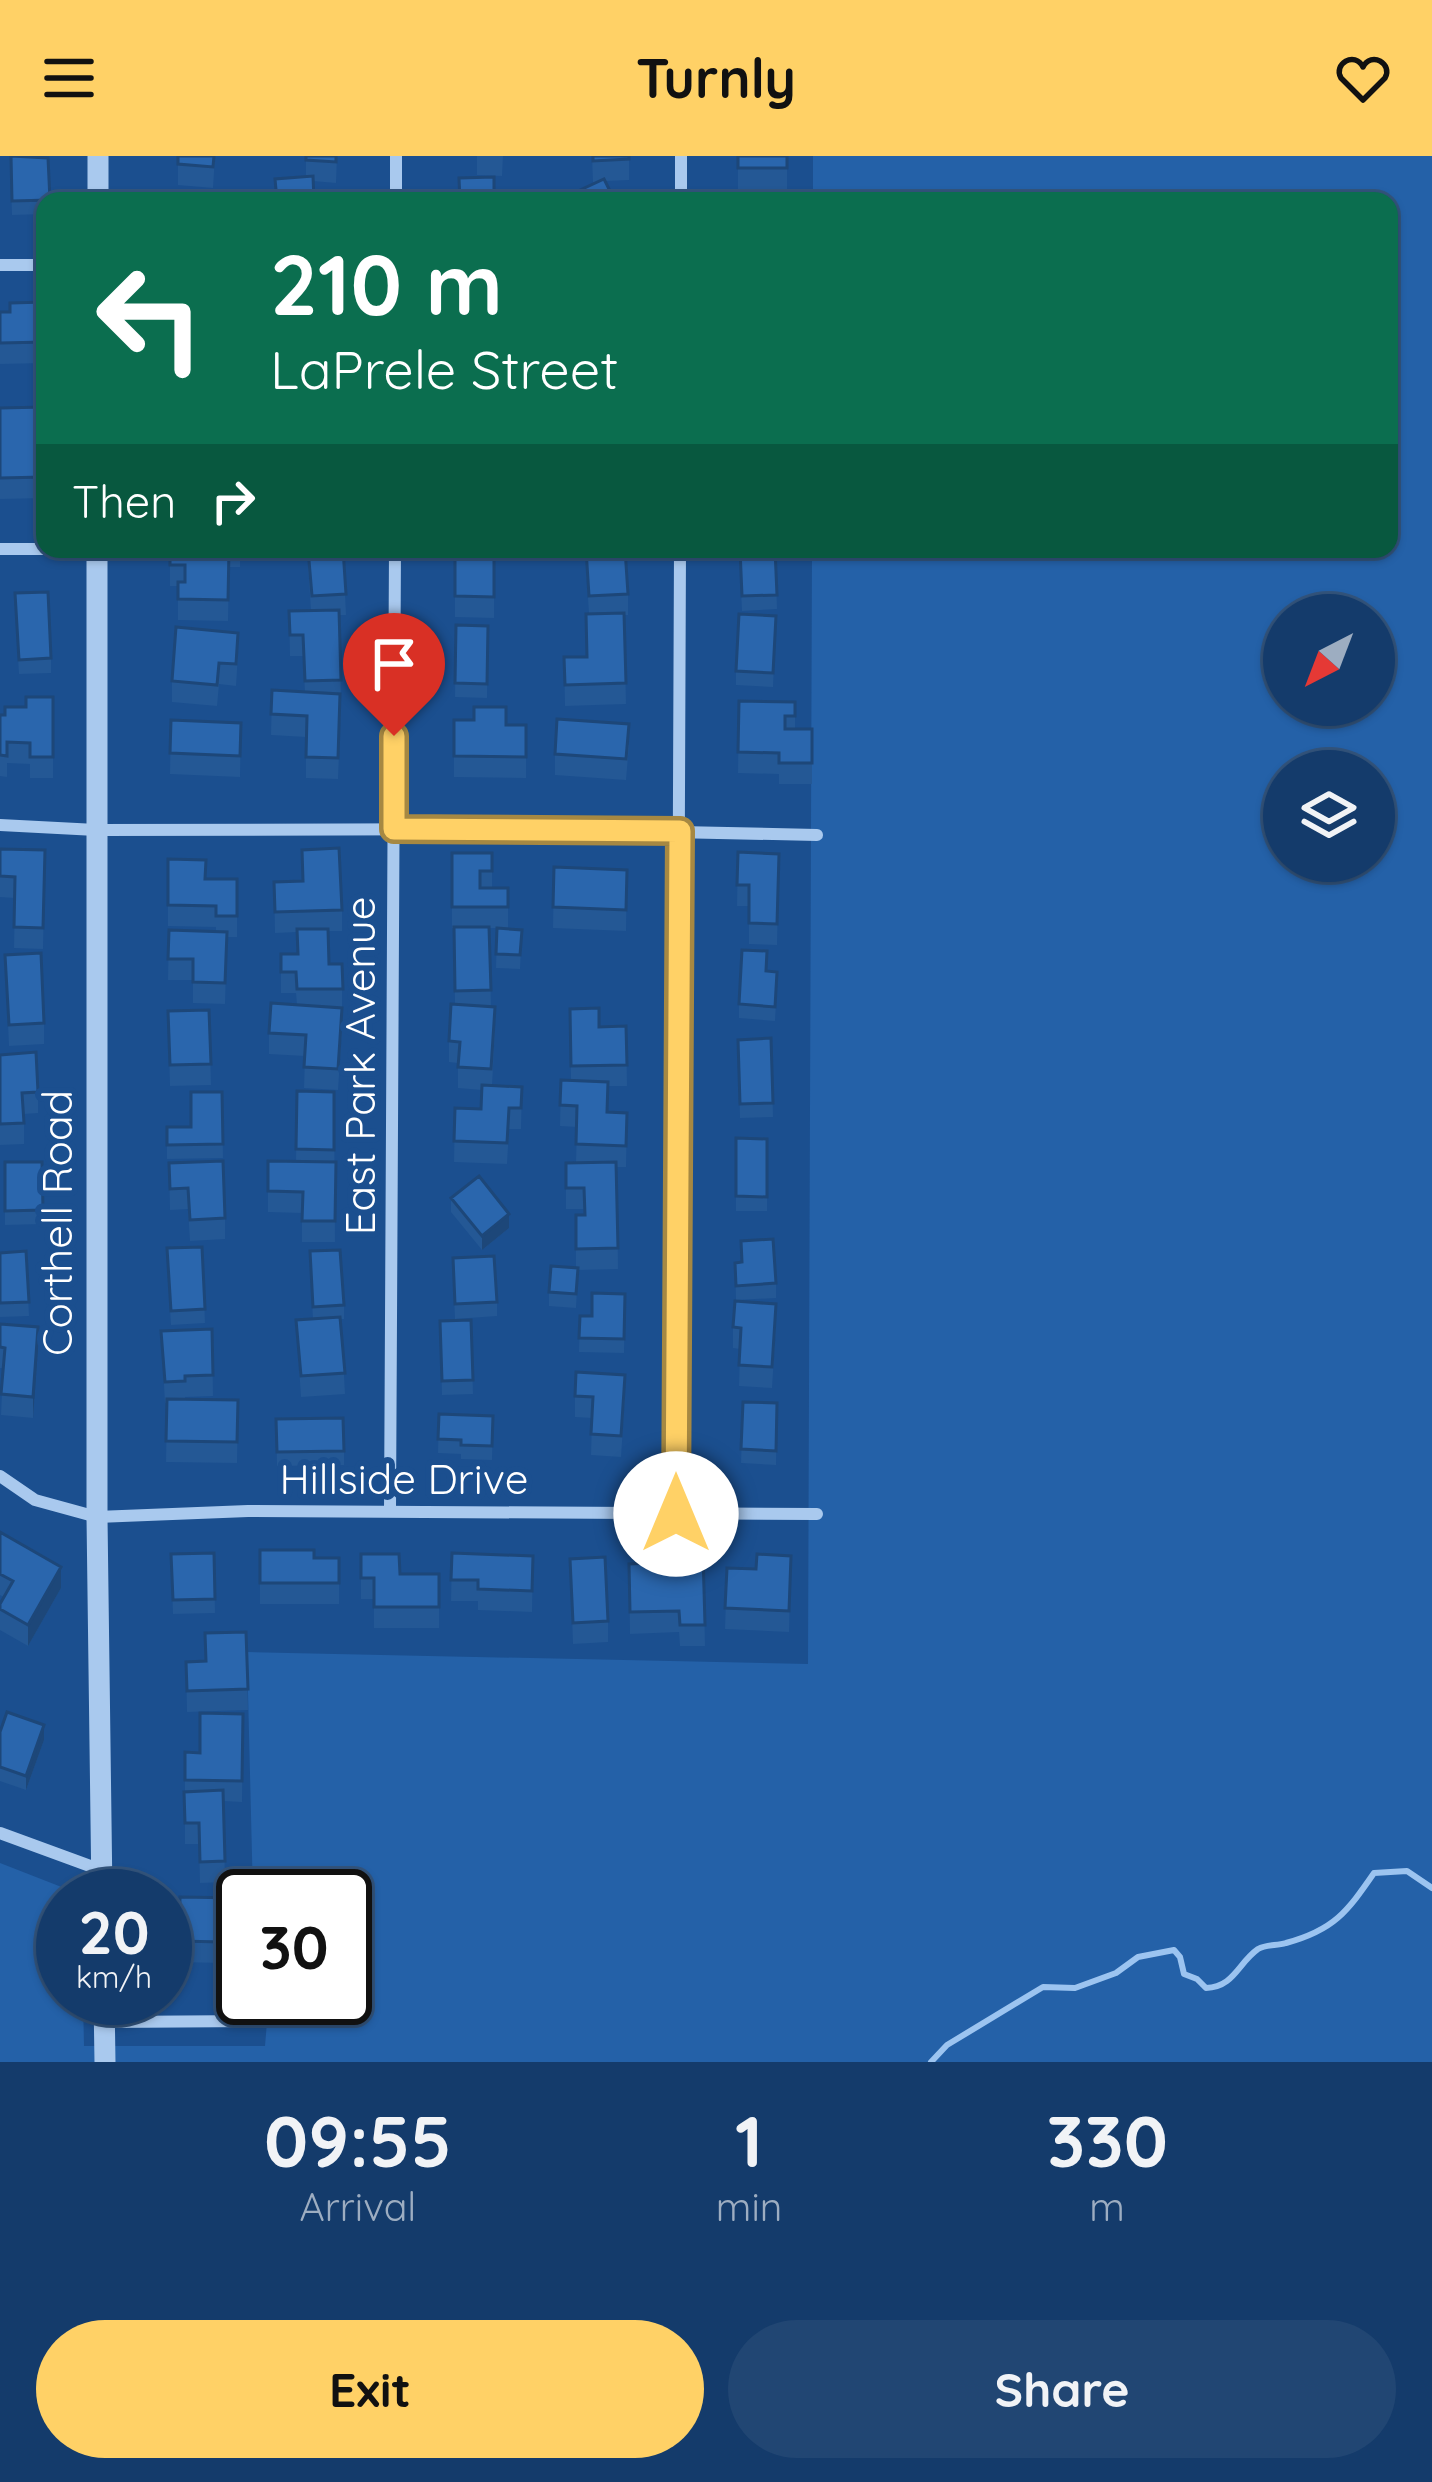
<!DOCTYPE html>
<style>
body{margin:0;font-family:Quicksand,sans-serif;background:#214673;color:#f1f3f6;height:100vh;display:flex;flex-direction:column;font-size:45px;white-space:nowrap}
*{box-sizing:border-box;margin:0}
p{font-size:39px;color:#9dadc1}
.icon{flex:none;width:66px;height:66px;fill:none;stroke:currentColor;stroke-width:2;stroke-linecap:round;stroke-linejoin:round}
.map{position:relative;height:1906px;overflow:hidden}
.sheet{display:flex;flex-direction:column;background:#143b6b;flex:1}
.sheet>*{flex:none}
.guide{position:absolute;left:36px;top:36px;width:1362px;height:366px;border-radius:24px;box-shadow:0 3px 9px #0004,0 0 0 3px #33557e;background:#0b6e4f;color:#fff;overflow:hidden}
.needle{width:78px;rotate:222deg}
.buttons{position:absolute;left:1263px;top:438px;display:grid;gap:24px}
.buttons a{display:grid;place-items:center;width:132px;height:132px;border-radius:50%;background:#143b6b;box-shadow:0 3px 9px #0004,0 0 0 3px #33557e;font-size:60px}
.speed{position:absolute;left:36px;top:1713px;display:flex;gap:24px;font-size:60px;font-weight:700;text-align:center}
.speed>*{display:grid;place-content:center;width:156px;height:156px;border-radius:50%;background:#143b6b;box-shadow:0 3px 9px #0004,0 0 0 3px #33557e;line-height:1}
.speed small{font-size:30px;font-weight:400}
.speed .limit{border:6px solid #111;border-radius:18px;background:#fff;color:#111}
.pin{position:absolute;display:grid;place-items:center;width:102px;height:102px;color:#fff;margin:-123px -51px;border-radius:50% 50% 50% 0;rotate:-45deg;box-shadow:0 0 12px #0007}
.pin .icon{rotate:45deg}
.me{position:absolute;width:132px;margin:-66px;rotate:0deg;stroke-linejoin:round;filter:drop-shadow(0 0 9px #0008)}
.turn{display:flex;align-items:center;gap:42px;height:252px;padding:0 36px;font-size:54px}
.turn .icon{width:156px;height:156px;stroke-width:2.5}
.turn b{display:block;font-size:84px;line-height:102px}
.then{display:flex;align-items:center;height:114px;padding:0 36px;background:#0003;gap:24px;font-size:45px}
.eta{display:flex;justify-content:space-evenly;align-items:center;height:204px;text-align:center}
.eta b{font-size:72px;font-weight:700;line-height:84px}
.primary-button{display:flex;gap:24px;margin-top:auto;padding:24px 36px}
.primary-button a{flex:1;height:138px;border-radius:72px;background:#ffd166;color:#111;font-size:48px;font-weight:700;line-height:138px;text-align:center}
.primary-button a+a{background:#214673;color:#f1f3f6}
header{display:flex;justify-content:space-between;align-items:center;height:156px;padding:0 36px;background:#ffd166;color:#111;font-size:54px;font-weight:700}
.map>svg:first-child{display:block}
.green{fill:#2461a8;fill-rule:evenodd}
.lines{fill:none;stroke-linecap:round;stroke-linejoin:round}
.stream{stroke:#9cc4f0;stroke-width:6}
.minor{stroke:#a9c9ee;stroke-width:12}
.tertiary{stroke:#a9c9ee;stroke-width:21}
.wall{fill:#245895}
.shaded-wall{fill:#1d4779}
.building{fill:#2a66ad;stroke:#1d4779;stroke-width:3}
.route-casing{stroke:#a68842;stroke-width:30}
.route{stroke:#ffd166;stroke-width:21}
.labels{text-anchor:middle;stroke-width:12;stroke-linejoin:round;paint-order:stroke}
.street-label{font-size:42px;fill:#fff;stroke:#1b4f8f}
</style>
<header><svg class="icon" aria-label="menu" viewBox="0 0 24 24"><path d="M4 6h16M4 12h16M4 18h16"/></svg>Turnly<svg class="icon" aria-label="heart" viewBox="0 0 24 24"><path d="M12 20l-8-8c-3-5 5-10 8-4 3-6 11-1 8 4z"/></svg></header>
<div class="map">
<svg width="1432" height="1906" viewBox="0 0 1432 1906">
<rect width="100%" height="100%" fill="#1b4f8f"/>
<path class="green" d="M813,0H1432V1906H0V1707L82,1739L63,1740V1842H83L84,1890H265L269,1842H345V1740H253L247,1496L808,1508L812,393H1389V45H813ZM1284,459H1374V549H1284ZM1284,615H1374V705H1284Z"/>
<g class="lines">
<path class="stream" d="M931,1906L947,1889L1043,1831L1075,1832L1116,1817L1138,1801L1174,1794L1180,1801L1184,1818L1197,1823L1206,1832C1234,1831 1238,1807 1258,1793C1267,1788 1276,1790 1286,1787C1334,1774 1347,1756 1374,1717L1407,1715L1432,1732"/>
<path class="minor" d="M396,45V0
M681,45V0
M0,109H45
M0,393H97
M0,669L96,674L534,673L817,679
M0,1320L35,1344L97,1361L248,1355L817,1358
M390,1355L395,393
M676,1358L680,393
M0,1677L101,1714
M105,1866L262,1865"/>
<path class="tertiary" d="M98,45V0
M97,393V1361L102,1740
M104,1842L105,1906"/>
</g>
<path class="wall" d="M10,0L48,2L50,45H45V58L12,59Z
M178,0H215L213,32L178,29Z
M306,0H337L336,27L313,25L314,45H275V23L306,21Z
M477,0H503L502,20L477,19Z
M592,0H629V24L606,25L615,45H563V42L598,26H593Z
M738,0H787V33H738Z
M45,146V207L0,208V156H10Z
M45,251L44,342L0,343V252Z
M170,393H240V411H229L228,465L178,464V430H170Z
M307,393H343L346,459H339L341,545L338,623L306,622V581L271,579L272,534L305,536L303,500H290L289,455H311Z
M455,393H494V462L455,461Z
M585,393H625L628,438V459H624L626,548L565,550L564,501H587L589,458Z
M739,393H775L777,453L742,455Z
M15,451L51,502V517L19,518Z
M776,460L773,531L736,529V515Z
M456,469L488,470L487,542L455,541Z
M238,498L236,530L219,528L217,550L172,546V525Z
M53,541V622H30V608L7,607V621L0,620V559H5Z
M739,545L795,546V573H812V628H779V618L738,617Z
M171,564L241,567L240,621L170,618Z
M454,564L526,569V622L454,621Z
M629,589L626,624L555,619V598Z
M0,693L45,694L43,793L14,792L15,742L0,741Z
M738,696L779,698L777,789L749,788V750H737Z
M452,697H492V732H508V772H489L491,851L495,872L492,930L522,931L521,973H509L507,1008L454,1006L455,952L481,953L482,934L458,932V907L449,906V885L455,848L454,772H452Z
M168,703L205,723H237V781H227L225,848L193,847V824H168L169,774L216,776V771L168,770Z
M554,711L627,714L626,775L553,772Z
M303,725L342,754V775H328L329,808H342V873L338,934L304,932L305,900L269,898V877L297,849L296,837H281V798H298L297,776L275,777L274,726Z
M497,772L522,774L520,813L496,812Z
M5,799L44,867V888L9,890Z
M767,815L777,830L775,865L739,862V848Z
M570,853L599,871L626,870L627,930H608V956L627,957L626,1011H617L618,1113L578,1114L576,1152L549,1150V1136L576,1112V1059H584V1053H566V1007L576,1006L577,971L560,970L561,924L571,925Z
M209,854L211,929L170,930L168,855Z
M771,882L773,961L740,962L738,884Z
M0,899L38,936V957L24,958V988L0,989Z
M297,935L334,936L335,1086H302V1057L268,1056V1005H296Z
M222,936L223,1002L167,1003V971H191Z
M736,982L767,983V1055H736Z
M5,1006H42L43,1068L5,1069Z
M169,1007L225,1062V1083L190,1085L188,1053L170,1054Z
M451,1042L509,1072L482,1094L451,1056Z
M202,1091L205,1167L171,1169L167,1106Z
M26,1095L29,1160L0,1161V1097Z
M735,1107L776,1127V1142L736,1144Z
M310,1109L344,1149V1163H341L345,1238L301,1241L296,1164L313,1163Z
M453,1116L497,1146V1160L455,1163Z
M625,1138L624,1197L579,1196L580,1160H592Z
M471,1164L473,1238L442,1239L440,1165Z
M0,1168L38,1192L33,1262L1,1259L3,1212H0Z
M776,1169L772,1232L739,1230L740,1193L733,1192V1171Z
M212,1173L213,1240L185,1241V1244H238L237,1307L166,1306L167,1247H165L161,1175Z
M575,1240H625L621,1301L591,1299L592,1262L575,1261Z
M743,1246L777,1247L776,1309L741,1307Z
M439,1258L493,1260L492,1304L461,1303V1298L438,1297Z
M276,1263L344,1295V1309L277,1310Z
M0,1376L61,1432L28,1490L0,1474V1448L4,1441L0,1439Z
M260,1394L314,1402H339V1448H260Z
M214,1397L215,1457L173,1458L171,1398Z
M452,1397L533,1400L532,1456L478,1454V1445H451Z
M361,1398L400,1418H439V1472H374V1443H361Z
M703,1398L705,1490H680L679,1476L630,1478L629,1408L673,1406Z
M791,1400L789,1476L725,1473L727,1412L756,1413Z
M570,1403L608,1465V1486L573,1488Z
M246,1476L248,1554L187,1556L186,1506L205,1505V1477Z
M243,1558L242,1646L223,1645L225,1726L200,1727L199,1688H185V1596L200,1597Z
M0,1576L44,1584L26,1634L0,1625Z
M180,1741L241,1742V1795L222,1794V1807L179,1806Z"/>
<path class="shaded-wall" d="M509,1058V1072L482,1094V1080Z
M38,1171V1192L33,1262V1241Z
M61,1411V1432L28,1490V1469Z
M44,1569V1584L26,1634V1620Z"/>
<path class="building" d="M11,0L48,2L50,44L12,45Z
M178,0H214L213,11L178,8Z
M306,0H336V6L306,4Z
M593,0H629V3L593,5Z
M738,0H787V12H738Z
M313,20L314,45H277L275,23Z
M494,21V45H460L459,22Z
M604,23L615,45H564L563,42Z
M223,35V45H175L174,38Z
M735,36H786V45H735Z
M45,146V186L0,187V156H10V147Z
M45,251V281H43L44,321L0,322V252Z
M170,393H229L228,444L178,443V426H185V409H170Z
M308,393H343L346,438L312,440Z
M455,393H494V441L455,440Z
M586,393H625L628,438L589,440Z
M740,393H775L777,439L742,440Z
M48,436L51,502L19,504L15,437Z
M339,454L341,524L305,525L303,479H290L289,455Z
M624,457L626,527L565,529L564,501H587L586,458Z
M739,458L776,460L773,517L736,515Z
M456,469L488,470L487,528L455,527Z
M176,471L238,477L236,508L219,507L217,529L172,525Z
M272,534L340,538L338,602L306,601L307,560L271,558Z
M26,541H53V601H30V587L7,586V600L0,599V559H5V551H26Z
M739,545L795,546V560H785V573H812V607H779V597L738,596Z
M474,551H506V569H526V601L454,600V564H474Z
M557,563L629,568L626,603L555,598Z
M171,564L241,567L240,600L170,597Z
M339,692L342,754L275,756L274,726L303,725L302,694Z
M0,693L45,694L43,772L14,771L15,721L0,720Z
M738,696L779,698L777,768L749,767V729H737Z
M452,697H492V715H480V732H508V751H452Z
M168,703L206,704L205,723H237V760H216V750L168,749Z
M554,711L627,714L626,754L553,751Z
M454,771H489L491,834L455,835Z
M497,772L522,774L520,799L496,798Z
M297,773H328L329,808H342L343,833H297L296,816H281V798H298Z
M169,774L227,776L225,827L193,826V803H168Z
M742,794L767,795L766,815L777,816L775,851L739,848Z
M41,797L44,867L9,869L5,799Z
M271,847L342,852L338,913L304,911L306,879L269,877Z
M451,848L495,851L491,913L458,911L460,886L449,885Z
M599,852V871L626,870L627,909L571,910L570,853Z
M209,854L211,908L170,909L168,855Z
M771,882L773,947L740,948L738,884Z
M36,896L38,936L22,937L24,967L0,968V899Z
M561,924L608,926L607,956L627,957L626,990L576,988L577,950L560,949Z
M482,929L522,931L521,952H509L507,987L454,985L455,952L481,953Z
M297,935L334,936V994L296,993Z
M191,936H222L223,988L167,989V971H191Z
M736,982L767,983V1041L736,1040Z
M223,1005L225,1062L190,1064L188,1032L170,1033L169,1007Z
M268,1005L336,1006L335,1065H302L303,1036L268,1035Z
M5,1006H42L43,1054L5,1055Z
M616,1006L618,1092L576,1093V1059H585L584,1032H566V1007Z
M479,1020L509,1058L482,1080L451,1042Z
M773,1083L776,1127L736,1130L735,1107L742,1106L741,1085Z
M202,1091L205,1153L171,1155L167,1092Z
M340,1094L344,1149L313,1151L310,1095Z
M26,1095L29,1146L0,1147V1097Z
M494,1100L497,1146L455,1148L453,1102Z
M551,1110L578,1112L576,1138L549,1136Z
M592,1137L625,1138L624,1183L579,1182L580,1160H592Z
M735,1145L776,1148L772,1211L739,1209L741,1172L733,1171Z
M340,1161L345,1217L301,1220L296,1164Z
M471,1164L473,1224L442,1225L440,1165Z
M0,1168L38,1171L33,1241L1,1238L5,1192L0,1191Z
M212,1173L213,1219L185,1220V1225L165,1226L161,1175Z
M576,1216L625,1219L621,1280L591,1278L593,1241L575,1240Z
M167,1243L238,1244L237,1286L166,1285Z
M743,1246L777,1247L776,1295L741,1293Z
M439,1258L493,1260L492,1290L461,1289V1284L438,1283Z
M343,1262L344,1295L277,1296L276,1263Z
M0,1376L61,1411L28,1469L0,1453V1448L13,1425L0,1418Z
M260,1394H314V1402H339V1427H260Z
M214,1397L215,1443L173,1444L171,1398Z
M452,1397L533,1400L532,1435L478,1433V1424H451Z
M361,1398H399L400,1418H439V1451H374V1422H361Z
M703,1398L705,1469H680L679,1455L630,1456L629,1408L673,1406V1399Z
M757,1398L791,1400L789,1455L725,1452L727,1412L756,1413Z
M605,1401L608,1465L573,1467L570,1403Z
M246,1476L248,1533L187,1535L186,1506L206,1505L205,1477Z
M7,1556L44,1569L26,1620L0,1611V1576Z
M200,1557L243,1558L242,1625L185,1624V1596L200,1597Z
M223,1634L225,1705L200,1706L199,1667H185L184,1636Z
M180,1741L241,1742V1774L222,1773V1786L179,1785Z"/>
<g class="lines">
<g class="route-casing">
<path id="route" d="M394,580V673L680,675L676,1358"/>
</g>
<use href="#route" class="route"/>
</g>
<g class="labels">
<g class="street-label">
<text transform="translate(360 910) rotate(-90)" y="15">East Park Avenue</text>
<text transform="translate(57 1067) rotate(-90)" y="15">Corthell Road</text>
<text x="404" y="1338">Hillside Drive</text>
</g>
</g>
</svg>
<div class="buttons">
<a><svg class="needle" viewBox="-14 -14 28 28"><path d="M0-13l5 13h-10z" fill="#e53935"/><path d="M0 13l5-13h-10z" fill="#9dadc1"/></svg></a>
<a><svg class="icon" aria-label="layers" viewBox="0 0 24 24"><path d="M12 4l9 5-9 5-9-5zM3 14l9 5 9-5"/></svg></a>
</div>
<div class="speed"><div>20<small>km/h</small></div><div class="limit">30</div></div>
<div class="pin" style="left:394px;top:580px;background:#d93025"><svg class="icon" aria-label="arrive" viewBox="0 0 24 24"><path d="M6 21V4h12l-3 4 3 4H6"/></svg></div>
<svg class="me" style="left:676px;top:1358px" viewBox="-20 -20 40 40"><circle r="19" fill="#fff"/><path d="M0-13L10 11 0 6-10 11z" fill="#ffd166"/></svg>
<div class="guide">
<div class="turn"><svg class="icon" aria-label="left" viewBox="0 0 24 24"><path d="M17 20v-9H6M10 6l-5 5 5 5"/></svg><div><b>210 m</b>LaPrele Street</div></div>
<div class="then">Then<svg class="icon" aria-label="right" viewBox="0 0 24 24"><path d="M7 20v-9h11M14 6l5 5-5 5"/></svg></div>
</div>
</div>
<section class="sheet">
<div class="eta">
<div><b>09:55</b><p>Arrival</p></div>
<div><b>1</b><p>min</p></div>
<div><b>330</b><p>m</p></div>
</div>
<div class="primary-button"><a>Exit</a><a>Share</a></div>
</section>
